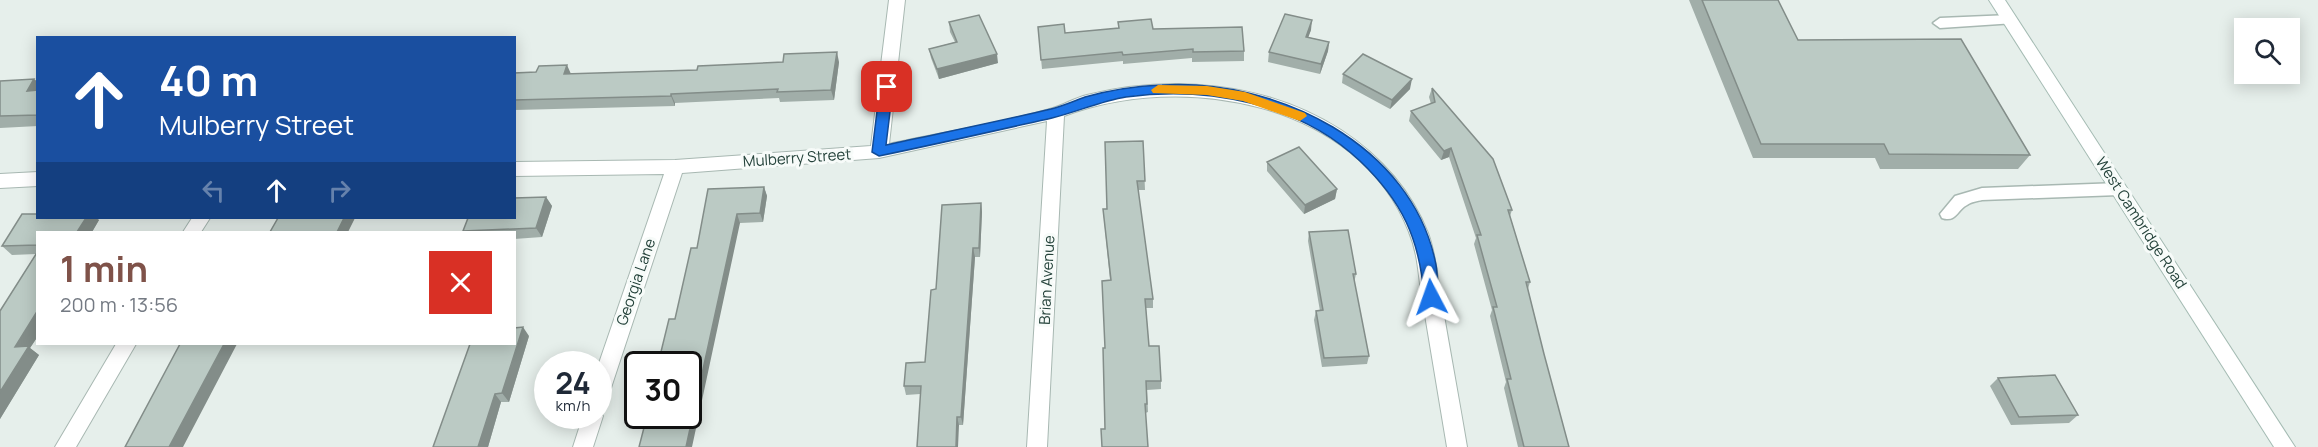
<!DOCTYPE html>
<meta charset="utf-8">
<style>
body{margin:0;font-family:Manrope,sans-serif;background:#f6f6f7;color:#1f2937;height:100vh;display:flex;flex-direction:column;font-size:22px;white-space:nowrap}
*{box-sizing:border-box;margin:0}
p{font-size:20px;color:#747a83}
.icon{flex:none;width:33px;height:33px;fill:none;stroke:currentColor;stroke-width:2;stroke-linecap:round;stroke-linejoin:round}
.map{position:relative;flex:1;overflow:hidden}
.details{position:absolute;left:36px;top:231px;width:480px;height:114px;display:flex;flex-direction:column;background:#fff;border-radius:0px;box-shadow:0 3px 15px #0003}
.details>*{flex:none}
.guide{position:absolute;left:36px;top:36px;width:480px;height:183px;border-radius:0px;box-shadow:0 3px 15px #0003;background:#1a4fa0;color:#fff;overflow:hidden}
.buttons{position:absolute;left:2234px;top:18px;display:grid;gap:12px}
.buttons a{display:grid;place-items:center;width:66px;height:66px;border-radius:0px;background:#fff;box-shadow:0 3px 15px #0003;font-size:30px}
.speed{position:absolute;left:534px;top:351px;display:flex;gap:12px;font-size:30px;font-weight:700;text-align:center}
.speed>*{display:grid;place-content:center;width:78px;height:78px;border-radius:50%;background:#fff;box-shadow:0 3px 15px #0003;line-height:1}
.speed small{font-size:15px;font-weight:400}
.speed .limit{border:3px solid #111;border-radius:9px;background:#fff;color:#111}
.pin{position:absolute;display:grid;place-items:center;width:51px;height:51px;color:#fff;margin:-26px;border-radius:12px;box-shadow:0 3px 9px #0006}
.me{position:absolute;width:66px;margin:-33px;rotate:356deg;stroke-linejoin:round;filter:drop-shadow(0 0 4px #0008)}
.turn{display:flex;align-items:center;gap:21px;height:126px;padding:0 24px;font-size:27px}
.turn .icon{width:78px;height:78px;stroke-width:2.5}
.turn b{display:block;font-size:42px;line-height:51px}
.lanes{display:flex;align-items:center;height:57px;padding:0 24px;background:#0003;justify-content:center;gap:30px;direction:ltr}
.lanes .off{opacity:.35}
.round{display:grid;place-items:center;flex:none;width:63px;height:63px;border-radius:0px;background:#f6f6f7}
.headline{display:flex;align-items:center;justify-content:space-between;height:102px;padding:0 24px}
h1{font-size:36px;font-weight:700;line-height:45px;color:#7f5249}
.map>svg:first-child{display:block}
.lines{fill:none;stroke-linecap:round;stroke-linejoin:round}
.lane-casing{stroke:#a8b8b2;stroke-width:3}
.street-casing{stroke:#a8b8b2;stroke-width:2}
.secondary-casing{stroke:#a4bbb3;stroke-width:2}
.lane{fill:#fff;fill-rule:evenodd}
.street{fill:#fff;fill-rule:evenodd}
.secondary{fill:#fff;fill-rule:evenodd}
.wall{fill:#a1aea9}
.shaded-wall{fill:#838d89}
.building{fill:#bbcac4;stroke:#838d89;stroke-width:1.5}
.route{fill:#1a73e8;stroke:#114b97;stroke-width:1.5}
.slow{fill:#f59e0b}
.labels{text-anchor:middle;stroke-width:6;stroke-linejoin:round;paint-order:stroke}
.street-label{font-size:15px;fill:#24423a;stroke:#f7fbf9}
</style>
<div class="map">
<svg width="2318" height="447" viewBox="0 0 2318 447">
<rect width="100%" height="100%" fill="#e6efeb"/>
<g class="lines">
<g class="lane-casing">
<path id="lane" d="M2010,15L2017,20L2015,23L1940,28L1933,23L1940,18Z
M2119,183L2127,189L2119,195L1982,200C1978,201 1971,202 1967,205C1957,210 1956,223 1942,218L1940,214L1955,196L1982,188Z"/>
</g>
<g class="street-casing">
<path id="street" d="M889,0H905L889,144C943,132 1000,124 1053,108C1065,104 1075,98 1087,95C1172,74 1266,82 1341,130C1379,155 1411,190 1428,233C1437,257 1437,279 1442,304C1450,351 1459,399 1467,447H1447C1439,399 1431,351 1423,303C1418,278 1419,256 1409,232C1358,101 1182,71 1064,116L1047,447H1027L1047,121L879,158L682,173L608,397L605,403L598,405V366L664,174L514,176V162L675,160L871,146Z
M38,172V186L0,188V174Z
M192,218H210L201,232H183Z
M116,344H136L76,447H55Z
M598,409L603,416L593,447H573L583,416H598Z"/>
</g>
<g class="secondary-casing">
<path id="secondary" d="M1989,0H2005L2295,447H2274Z"/>
</g>
<use href="#lane" class="lane"/>
<use href="#street" class="street"/>
<use href="#secondary" class="secondary"/>
</g>
<path class="wall" d="M1689,0H1778L1798,40L2030,155L2018,169H1880L1875,158H1753Z
M949,22L998,63L939,79L931,58L929,49L955,42L950,32Z
M1118,22L1153,29L1244,51V61L1192,62V58L1123,64V61L1042,69L1038,27L1065,33L1118,28Z
M1311,30L1308,37L1329,42L1328,51L1320,74L1268,62L1269,52Z
M839,62L834,100L780,102L779,98L675,103V106L514,110V73L600,74L697,70Z
M1343,74L1410,89L1390,109L1342,83Z
M0,81L38,82V126L0,128Z
M1432,88L1512,210L1510,216L1530,282L1528,289L1544,354L1569,447H1518L1504,388L1506,382L1490,316L1492,310L1474,244L1476,238L1449,157L1441,160L1409,121L1411,111L1431,104L1429,97Z
M1143,141L1145,190H1138L1153,299V308H1146L1149,346L1161,381V389L1147,390L1148,412L1105,429V348L1110,280L1103,209H1107Z
M1267,162L1337,189L1335,199L1304,214L1267,171Z
M764,187L767,196L763,222L740,223L675,319L697,248Z
M546,197L552,206L542,237L514,239V232H463V231Z
M981,203L982,212L980,257H975L963,425H959L920,394L906,395L904,386L925,362L936,289Z
M38,218H96L99,220L92,232H38V336L30,348L39,355L0,419V311L36,254L12,255L2,246Z
M1309,232L1356,274L1354,283L1369,356L1367,364L1322,367L1314,320L1316,311H1320L1308,241Z
M529,336L509,402H501L488,447H433Z
M1998,378L2078,415L2069,423L2011,425L1990,386Z"/>
<path class="shaded-wall" d="M1312,20L1311,30L1305,46L1306,37Z
M1329,42L1328,51L1320,74L1321,64Z
M837,52L839,62L834,100L831,90Z
M997,54L998,63L939,79L937,69Z
M567,65L571,74H564Z
M34,79L38,82V102L27,91Z
M1412,79L1410,89L1390,109L1392,100Z
M671,94L675,103V106L671,96Z
M1451,148L1449,157L1441,160L1444,151Z
M764,187L767,196L763,222L760,213Z
M1337,189L1335,199L1304,214L1305,205Z
M546,197L552,206L542,237L536,228Z
M981,203L982,212L980,257L979,248Z
M737,214L740,223L692,447H686Z
M86,218H96L99,220L92,232H77Z
M344,218H355L348,232H337Z
M973,248L975,257L963,425L961,417Z
M38,310V336L30,348L39,355L0,419V392L15,347Z
M523,327L529,336L509,402L502,393Z
M224,344H237L183,447H169Z
M495,394L501,402L488,447H478Z
M957,417L959,425L958,447H956Z"/>
<path class="building" d="M1702,0H1778L1798,40L1961,39L2030,155L1889,154L1884,144H1761Z
M1285,14L1312,20L1306,37L1329,42L1321,64L1269,52Z
M979,15L997,54L937,69L929,49L957,42L949,22Z
M1151,19L1153,29L1242,27L1244,51L1193,52V49L1123,55L1122,52L1041,60L1038,27L1064,24L1065,33L1119,28L1118,22Z
M837,52L831,90L777,92L778,89L671,94V96L514,100V73L536,72L539,66L567,65L564,74L697,70L698,66L783,62L784,54Z
M1363,54L1412,79L1392,100L1343,74Z
M34,79L27,91L38,90V115L0,116V81Z
M1432,88L1493,159L1512,210H1508L1530,282H1526L1544,354L1569,447H1524L1507,379H1511L1493,307H1497L1477,235H1481L1451,148L1444,151L1411,111L1435,102Z
M1143,141L1145,181H1137L1153,299H1145L1149,346H1159L1161,381H1146L1147,404H1145L1148,447H1102L1101,429H1105L1103,348H1105L1102,281L1111,280L1103,209H1107L1105,142Z
M1299,147L1337,189L1305,205L1267,162Z
M764,187L760,213L737,214L686,447H639L647,416H688V364H658L669,319H675L691,248H697L708,189Z
M546,197L536,228L463,231L468,218H514V198Z
M981,203L979,248H973L961,417H957L956,447H917L921,386H904L906,363L925,362L931,290L936,289L942,205Z
M22,214H38V218H86L77,232H38V245L2,246Z
M278,218H344L337,232H270Z
M1348,230L1356,274H1353L1369,356L1324,358L1316,311L1323,310L1309,232Z
M38,251V310L15,347L29,346L0,392V311Z
M523,327L502,393L495,394L478,447H433L470,344H514V328Z
M180,344H224L169,447H125Z
M2055,375L2078,415L2019,417L1998,378Z"/>
<path class="route" d="M887,82L893,87L886,145C941,133 996,122 1051,109C1063,106 1074,101 1085,97C1110,90 1136,86 1162,85C1275,78 1413,144 1436,265C1438,275 1437,286 1438,297L1431,303L1424,297C1420,239 1402,201 1360,161C1299,103 1207,86 1126,97C1101,101 1077,112 1052,118C994,131 937,144 879,156L872,152L880,87Z"/>
<path class="slow" d="M1158,85L1207,86L1245,92L1305,113L1307,116L1300,121L1243,101L1207,95L1153,93L1151,90Z"/>
<g class="labels">
<g class="street-label">
<text transform="translate(797 158) rotate(-4)" y="5">Mulberry Street</text>
<text transform="translate(2141 223) rotate(57)" y="5">West Cambridge Road</text>
<text transform="translate(1047 280) rotate(-87)" y="5">Brian Avenue</text>
<text transform="translate(636 282) rotate(-71)" y="5">Georgia Lane</text>
</g>
</g>
</svg>
<div class="buttons">
<a><svg class="icon" aria-label="search" viewBox="0 0 24 24"><circle cx="10" cy="10" r="6"/><path d="M15 15l6 6"/></svg></a>
</div>
<div class="speed"><div>24<small>km/h</small></div><div class="limit">30</div></div>
<div class="pin" style="left:887px;top:87px;background:#d93025"><svg class="icon" aria-label="arrive" viewBox="0 0 24 24"><path d="M6 21V4h12l-3 4 3 4H6"/></svg></div>
<svg class="me" style="left:1431px;top:297px" viewBox="-20 -20 40 40"><path d="M0-17L14 15 0 8-14 15z" fill="#1a73e8" stroke="#fff" stroke-width="4"/></svg>
<div class="guide">
<div class="turn"><svg class="icon" aria-label="ahead" viewBox="0 0 24 24"><path d="M12 20V5M6 11l6-6 6 6"/></svg><div><b>40 m</b>Mulberry Street</div></div>
<div class="lanes"><svg class="icon off" aria-label="left" viewBox="0 0 24 24"><path d="M17 20v-9H6M10 6l-5 5 5 5"/></svg><svg class="icon" aria-label="ahead" viewBox="0 0 24 24"><path d="M12 20V5M6 11l6-6 6 6"/></svg><svg class="icon off" aria-label="right" viewBox="0 0 24 24"><path d="M7 20v-9h11M14 6l5 5-5 5"/></svg></div>
</div>
<section class="details">
<div class="headline"><div><h1>1 min</h1><p>200 m · 13:56</p></div><a class="round" style="background:#d93025;color:#fff"><svg class="icon" aria-label="close" viewBox="0 0 24 24"><path d="M6 6l12 12M18 6L6 18"/></svg></a></div>
</section>
</div>
